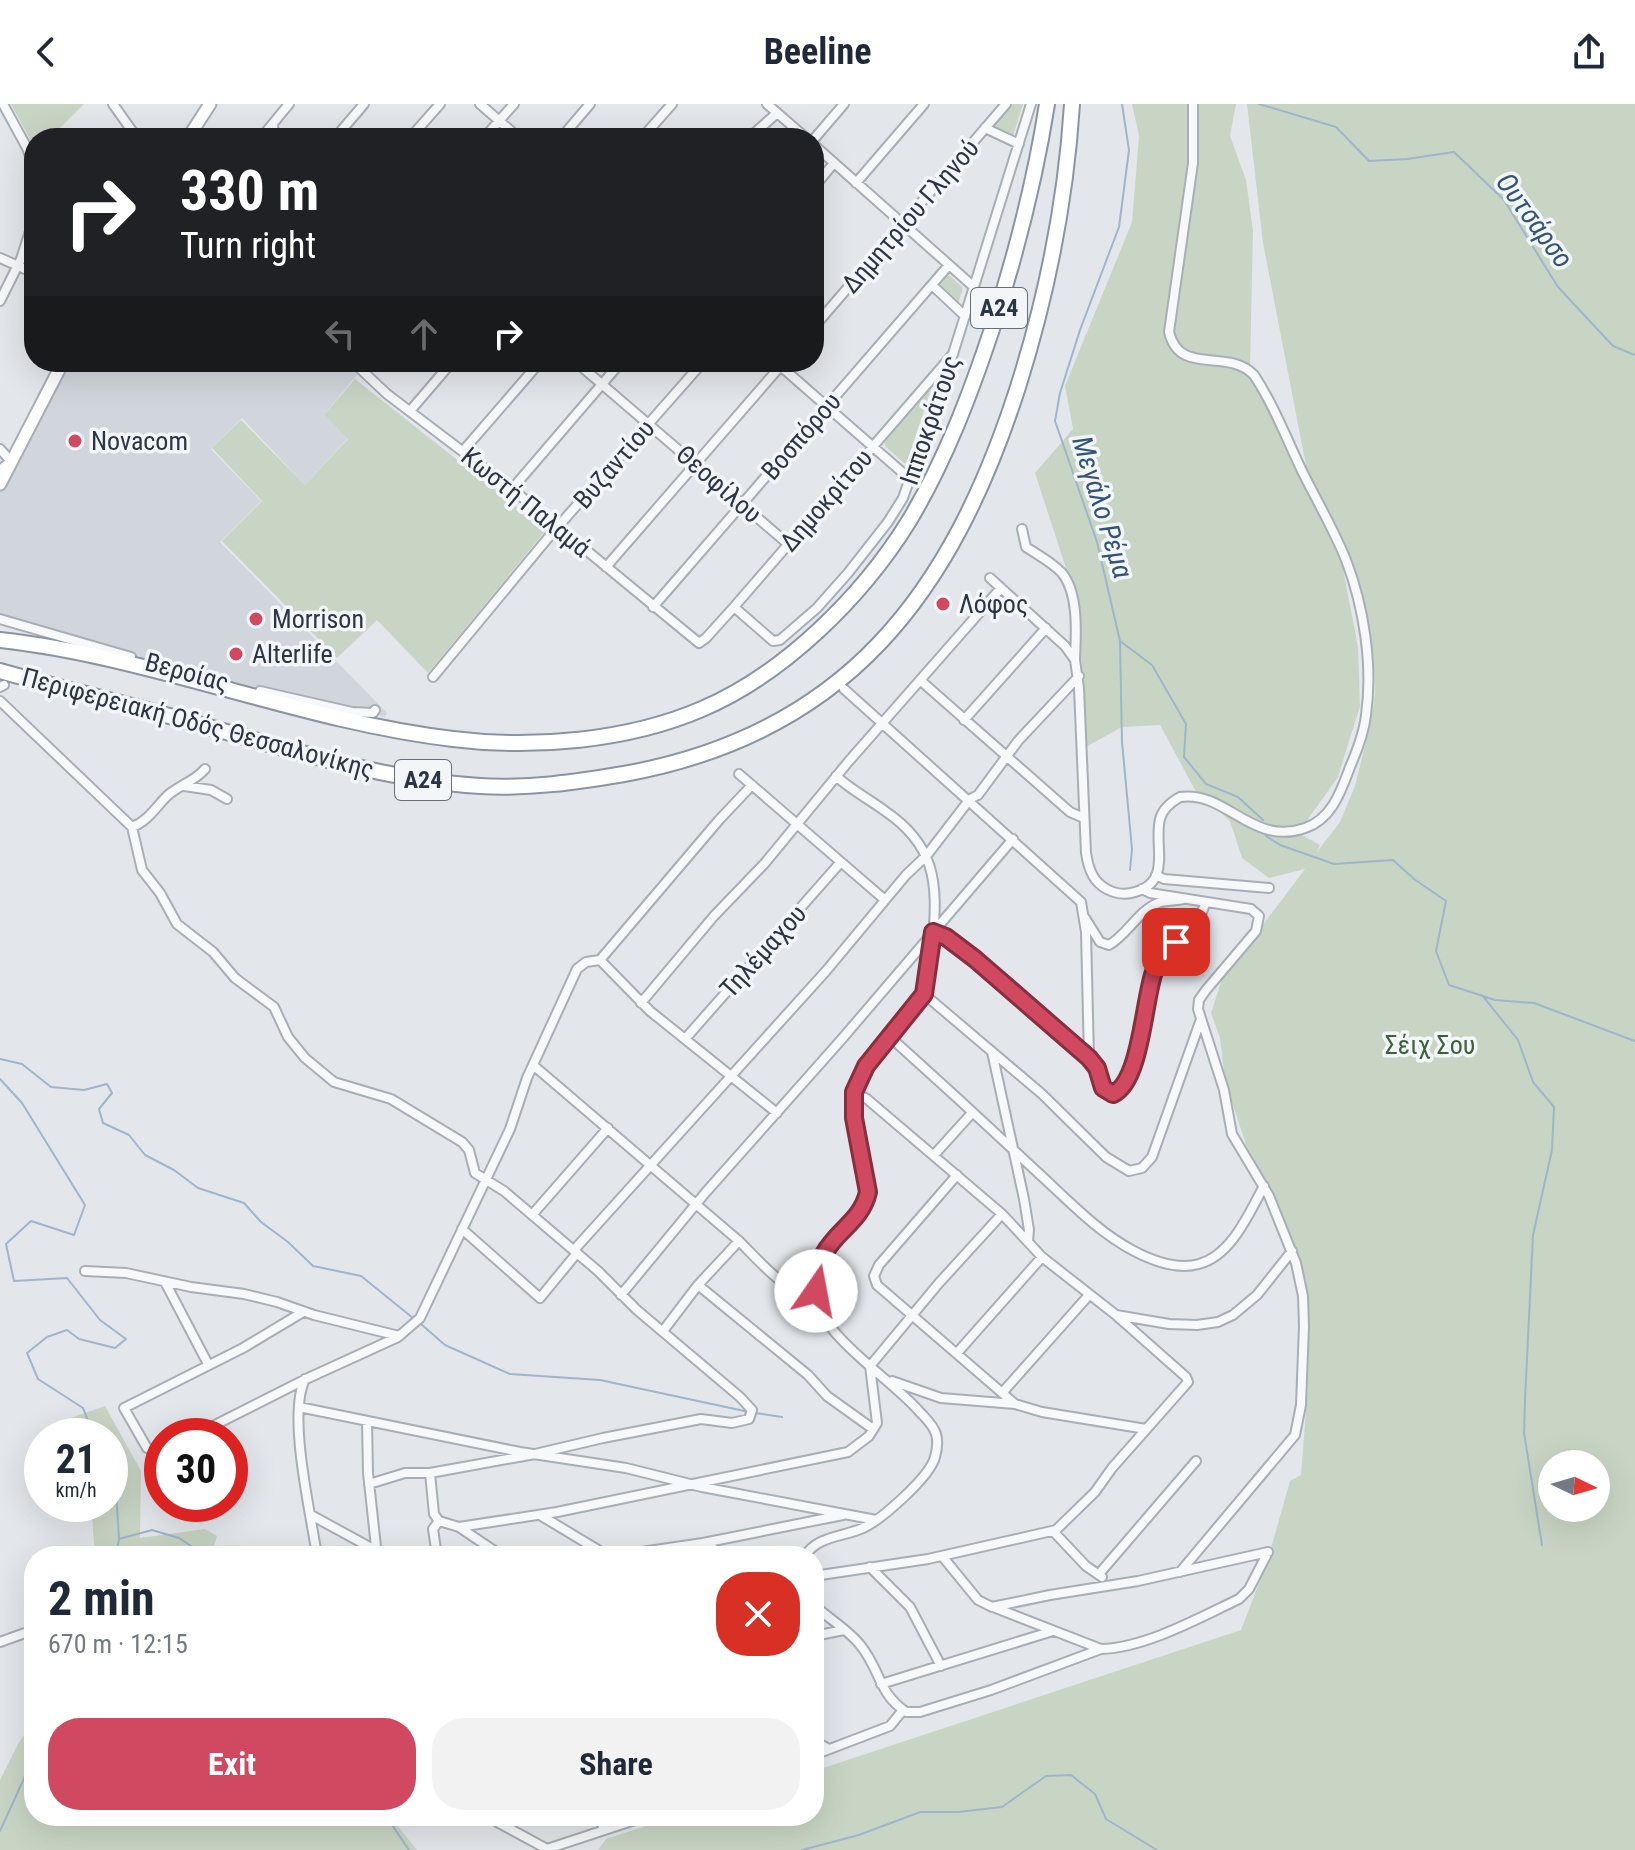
<!DOCTYPE html>
<meta charset="utf-8">
<style>
body{margin:0;font-family:"Roboto Condensed",sans-serif;background:#f2f2f3;color:#1f2937;height:100vh;display:flex;flex-direction:column;font-size:30px;white-space:nowrap}
*{box-sizing:border-box;margin:0}
p{font-size:26px;color:#747a83}
.icon{flex:none;width:44px;height:44px;fill:none;stroke:currentColor;stroke-width:2;stroke-linecap:round;stroke-linejoin:round}
.map{position:relative;flex:1;overflow:hidden}
.details{position:absolute;left:24px;top:1442px;width:800px;height:280px;display:flex;flex-direction:column;background:#fff;border-radius:32px;box-shadow:0 8px 32px #0002}
.details>*{flex:none}
.guide{position:absolute;left:24px;top:24px;width:800px;height:244px;border-radius:32px;box-shadow:0 8px 32px #0002;background:#202124;color:#fff;overflow:hidden}
.needle{width:52px;rotate:95deg}
.buttons{position:absolute;left:1538px;top:1346px;display:grid;gap:16px}
.buttons a{display:grid;place-items:center;width:72px;height:72px;border-radius:50%;background:#fff;box-shadow:0 8px 32px #0002;font-size:40px}
.speed{position:absolute;left:24px;top:1314px;display:flex;gap:16px;font-size:40px;font-weight:700;text-align:center}
.speed>*{display:grid;place-content:center;width:104px;height:104px;border-radius:50%;background:#fff;box-shadow:0 8px 32px #0002;line-height:1}
.speed small{font-size:20px;font-weight:400}
.speed .limit{border:12px solid #d22;background:#fff;color:#111}
.pin{position:absolute;display:grid;place-items:center;width:68px;height:68px;color:#fff;margin:-34px;border-radius:16px;box-shadow:0 4px 12px #0006}
.me{position:absolute;width:88px;margin:-44px;rotate:12deg;stroke-linejoin:round;filter:drop-shadow(0 0 6px #0008)}
.turn{display:flex;align-items:center;gap:28px;height:168px;padding:0 24px;font-size:36px}
.turn .icon{width:104px;height:104px;stroke-width:2.5}
.turn b{display:block;font-size:56px;line-height:68px}
.lanes{display:flex;align-items:center;height:76px;padding:0 24px;background:#0003;justify-content:center;gap:40px;direction:ltr}
.lanes .off{opacity:.35}
.round{display:grid;place-items:center;flex:none;width:84px;height:84px;border-radius:32px;background:#f2f2f3}
.headline{display:flex;align-items:center;justify-content:space-between;height:136px;padding:0 24px}
h1{font-size:48px;font-weight:700;line-height:60px}
.cta{display:flex;gap:16px;margin-top:auto;padding:16px 24px}
.cta a{flex:1;height:92px;border-radius:32px;background:#d04960;color:#fff;font-size:32px;font-weight:700;line-height:92px;text-align:center}
.cta a+a{background:#f2f2f3;color:#1f2937}
header{display:flex;justify-content:space-between;align-items:center;height:104px;padding:0 24px;background:#fff;font-size:36px;font-weight:700}
.map>svg:first-child{display:block}
.built{fill:#d1d6dd}
.green{fill:#c9d5c4;fill-rule:evenodd}
.lines{fill:none;stroke-linecap:round;stroke-linejoin:round}
.stream{stroke:#9eb5cb;stroke-width:2}
.street-casing{stroke:#a8aeb6;stroke-width:12}
.secondary-casing{stroke:#a8aeb6;stroke-width:15}
.highway-casing{stroke:#8a94a2;stroke-width:18}
.street{stroke:#f6f8fa;stroke-width:8}
.secondary{stroke:#fff;stroke-width:11}
.highway{stroke:#fff;stroke-width:14}
.route-casing{stroke:#872f3e;stroke-width:20}
.route{stroke:#d04960;stroke-width:14}
.poi-dot{fill:#d04960;stroke:#f3f6f9;stroke-width:3}
.labels{text-anchor:middle;stroke-width:7;stroke-linejoin:round;paint-order:stroke}
.shield{fill:#f3f6f9;stroke:#676f7a;stroke-width:2}
.shield-label{font-size:24px;font-weight:bold;fill:#2b3544}
.street-label{font-size:26px;fill:#2b3544;stroke:#f3f6f9}
.poi-label{font-size:26px;fill:#2b3544;stroke:#f3f6f9;text-anchor:start}
.park-label{font-size:26px;fill:#406038;stroke:#f3f6f9}
.water-label{font-size:28px;font-style:italic;fill:#345479;stroke:#f3f6f9}
</style>
<header><svg class="icon" aria-label="back" viewBox="0 0 24 24"><path d="M15 5l-7 7 7 7"/></svg>Beeline<svg class="icon" aria-label="share" viewBox="0 0 24 24"><path d="M12 15V3M7 8l5-5 5 5M5 13v7h14v-7"/></svg></header>
<div class="map">
<svg width="1635" height="1746" viewBox="0 0 1635 1746">
<rect width="100%" height="100%" fill="#e3e7eb"/>
<path class="built" d="M66,258H348L359,268L324,311L348,334L305,381L242,314L211,345L261,397L220,438L387,609L385,613L221,576L94,540L0,510V386Z"/>
<path class="green" d="M11,0H84L50,34H34V43Z
M1012,0H1023L1013,32L993,22Z
M1132,0H1236L1230,32L1246,76L1253,127L1250,265L1342,460L1358,543L1360,602L1338,673L1301,725L1282,729L1302,731L1320,741L1317,748L1340,718L1355,682L1370,621L1375,590L1374,561L1365,502L1358,476L1334,419L1307,367L1263,139L1247,0H1635V1746H598L606,1735L677,1712H814V1667L1241,1526L1267,1458L1290,1377L1301,1371L1308,1280L1309,1198L1294,1142L1270,1086L1246,1041L1225,976L1220,934L1211,909L1222,875L1305,765L1269,774L1242,754L1230,717L1195,686L1160,621L1122,623L1084,644V591L1077,498L1035,369L1073,325L1065,282L1132,118L1139,32ZM1552,1360H1596V1404H1552Z
M949,171L963,184L958,200L938,181Z
M355,275L546,426L428,569L377,516L337,554L222,437L262,397L212,344L241,316L305,381L348,335L324,311Z
M932,282L907,358L904,359L885,342L884,335Z
M105,1302L141,1367L140,1434L205,1425L217,1432L211,1452H95L91,1400H110V1332H53L48,1322Z
M34,1618V1712H386L393,1716L417,1746H0V1676L19,1638Z"/>
<g class="lines">
<path class="stream" d="M1122,0L1129,46L1119,123L1080,226L1060,289L1055,317L1097,438L1120,537L1152,561L1186,620L1184,653L1206,680L1238,693L1263,716
M1259,0L1336,23L1369,57L1407,55L1454,48L1504,96L1558,183L1613,242L1635,251
M1120,537L1122,638L1132,745L1130,766
M1266,732L1280,741L1334,760L1393,756L1414,775L1446,797L1436,847L1449,881L1495,896L1534,899L1635,937
M1482,891L1518,936L1533,978L1554,1003L1552,1046L1533,1131L1525,1296L1524,1329L1542,1441
M0,955L22,960L51,983L84,986L107,980L112,989L99,1005L103,1019L129,1031L145,1051L174,1066L198,1084L244,1099L261,1118L288,1138L313,1162L361,1172L413,1214
M0,975L22,999L85,1101L74,1131L31,1117L6,1140L14,1177L67,1174L100,1216L126,1235L115,1244L79,1235L67,1226L47,1233L27,1249L38,1275L83,1304L94,1332
M421,1220L445,1241L510,1270L600,1276L749,1308
M755,1309L782,1313
M110,1371L116,1386L119,1435L152,1426L179,1434L206,1452
M116,1452L119,1435
M386,1712L409,1746
M0,1727L27,1668L26,1627L34,1617
M802,1746L859,1731L920,1708H958L1002,1703L1046,1672L1071,1671L1095,1690L1106,1715L1157,1746"/>
<g class="street-casing">
<path id="street" d="M3,0L27,44L34,63
M113,0L137,34
M480,0L519,34
M767,0L806,34
M273,20L274,34
M985,24L1019,40
M261,34L289,0
M335,34L364,0
M410,34L440,0
M484,34L514,0
M561,34L590,0
M642,34L672,0
M749,34L777,9
M814,35L844,0
M814,41L974,183
M856,79L924,0
M814,83L834,59
M0,154L34,169
M932,181L965,212
M0,197L21,155L34,115
M814,223L1006,0
M353,258L387,290L512,385L699,539L706,534L734,503L953,250
M576,258L788,440
M777,259L911,376
M410,307L452,258
M0,345L11,357L0,366
M463,347L540,258
M512,385L621,258
M1022,425L1026,443C1038,451 1052,458 1062,469C1079,490 1076,530 1075,555
M606,463L784,258
M990,474L1065,542L1075,556L1079,584L1086,749C1088,761 1091,774 1102,782C1110,788 1121,791 1131,789C1174,780 1153,742 1160,715C1163,704 1171,698 1180,693C1226,686 1252,743 1305,724C1332,715 1341,687 1350,663C1357,647 1364,629 1366,611C1373,561 1364,503 1346,456C1334,426 1317,397 1303,369C1287,336 1274,301 1254,271C1227,243 1180,273 1169,228L1193,59V0
M653,503L949,161
M734,503L773,537L780,536L817,504L848,469L888,418L903,394L953,250L1031,0
M0,515L131,553
M433,573L548,434L703,258
M920,576L1070,708L1084,714
M0,583L4,581
M844,585L1081,798L1086,828L1089,954
M260,587L352,608L373,609L375,606
M0,597L132,723L142,766L160,789L177,820L213,848L235,874L274,903L288,933L305,954L334,978L391,995L462,1038L469,1046L475,1069L504,1087L598,1167L637,1206L740,1293L752,1306L749,1315L732,1319L701,1315L603,1334L535,1350L430,1369H405L369,1380
M964,616L1046,524
M739,670L885,796
M184,682L211,686L227,695
M132,723C147,718 156,703 167,692C179,681 194,678 205,665
M1156,771L1164,775L1269,784
M1142,785L1150,789L1251,805L1259,812L1256,827L1206,886L1199,896L1198,905L1224,986L1232,1030L1269,1092L1296,1159L1303,1192L1304,1222L1301,1301L1295,1331L1180,1468
M1085,814L1100,838L1109,841C1127,831 1138,807 1158,799C1165,796 1177,797 1184,795
M933,828L946,833L975,855L1089,954L1097,964L1103,984L1113,990C1139,979 1145,900 1152,874C1160,845 1202,824 1205,798
M600,856L650,907L777,1009
M924,890L1042,990L1106,1053L1129,1067L1142,1064L1152,1053L1201,915
M641,899L714,812L765,759L849,657L1001,484
M890,933C939,977 987,1021 1035,1066C1065,1093 1097,1128 1134,1147C1153,1157 1177,1166 1199,1160C1232,1151 1249,1109 1264,1082
M685,935L840,759
M992,948L1024,1095L1029,1126L1028,1137
M533,961L739,1137C761,1159 785,1188 816,1195
M854,988L867,995L1002,1110L1042,1153L1116,1211L1169,1220L1197,1221L1218,1218L1233,1211L1257,1191L1292,1147
M934,1051L972,1009
M957,1071L879,1161L874,1172L877,1181L1015,1300L1042,1308L1146,1325
M532,1111L608,1024
M462,1125L540,1194L577,1149
M574,1146L826,867L906,771L927,751L970,695L978,691L1018,637L1079,572
M85,1167L126,1169L191,1183L244,1190L277,1198L314,1211L399,1232
M165,1178L208,1260
M785,1179C792,1168 806,1155 820,1157
M698,1181L808,1271L827,1292L873,1325
M621,1191L706,1088L841,936L1013,735
M663,1227L698,1181L739,1137
M957,1249L1042,1153
M305,1275C287,1312 311,1409 317,1452
M892,1277L941,1294L1015,1300
M1002,1289L1089,1191
M299,1303L520,1348L626,1364L702,1383L876,1416
M367,1317L368,1369L377,1452
M193,1332L306,1275L398,1233L420,1214L510,1025L527,974L577,865L586,858L600,856L719,716L752,681
M162,1349L147,1344L124,1304L243,1244L303,1208
M430,1369L434,1410L439,1417L433,1425L437,1452
M311,1411L386,1452
M540,1411L608,1452
M439,1417L459,1423L502,1452
M459,1423L557,1408L848,1348L869,1332L877,1319L870,1262L939,1179L1002,1110
M1053,1427L1086,1462L1102,1473
M703,1439L843,1411
M614,1452L703,1439L727,1452
M805,1452C817,1432 843,1433 863,1424C881,1416 930,1373 935,1353C937,1346 938,1337 936,1330C933,1320 924,1313 918,1306C891,1276 832,1238 818,1202C815,1193 815,1181 816,1172C820,1134 860,1121 867,1092C875,1060 842,1017 856,979C868,949 900,925 918,898C930,880 930,855 933,834C938,778 935,741 885,707C869,695 851,686 836,672
M942,1452L978,1496L992,1503L1050,1491L1138,1477L1268,1448
M870,1463L910,1503L941,1562
M1099,1470L1196,1357
M814,1472L928,1455L1056,1426L1095,1388L1112,1364L1188,1278L1186,1273L1117,1212
M814,1501C829,1515 849,1526 861,1542C881,1567 878,1589 906,1608H920L991,1586L1101,1545
M993,1503L1101,1545C1145,1544 1199,1514 1239,1495L1249,1485L1268,1448
M814,1532L844,1526
M0,1538L25,1529
M881,1580L1053,1527
M814,1637L829,1645
M814,1651L890,1622L903,1606
M486,1712L547,1745L647,1712
M596,1712L605,1725"/>
</g>
<g class="secondary-casing">
<path id="secondary" d="M188,34L210,0
M0,380L63,258"/>
</g>
<g class="highway-casing">
<path id="highway" d="M0,536C154,553 299,617 453,635C532,645 628,637 702,605C784,570 862,493 909,417C945,357 970,291 992,225C1016,150 1035,77 1047,0
M0,567C66,586 132,601 198,620C291,646 384,676 480,682C530,685 576,678 624,670C847,630 952,489 1018,283C1047,191 1066,97 1072,0"/>
</g>
<use href="#street" class="street"/>
<use href="#secondary" class="secondary"/>
<use href="#highway" class="highway"/>
</g>
<g class="lines">
<g class="route-casing">
<path id="route" d="M816,1187C815,1130 859,1128 868,1088L854,1014V988L866,962L924,890L933,828L946,833L975,855L1089,954L1097,964L1103,984L1113,990C1141,978 1144,894 1154,868C1159,856 1168,847 1176,838"/>
</g>
<use href="#route" class="route"/>
</g>
<g class="poi-dot">
<circle cx="75" cy="337" r="8"/>
<circle cx="943" cy="500" r="8"/>
<circle cx="256" cy="515" r="8"/>
<circle cx="236" cy="550" r="8"/>
</g>
<g class="labels">
<g class="shield">
<rect x="971" y="184" width="56" height="40" rx="6"/>
<rect x="395" y="656" width="56" height="40" rx="6"/>
</g>
<g class="shield-label">
<text x="999" y="212">Α24</text>
<text x="423" y="684">Α24</text>
</g>
<g class="street-label">
<text transform="translate(910 112) rotate(-49)" y="9">Δημητρίου Γληνού</text>
<text transform="translate(930 316) rotate(-71)" y="9">Ιπποκράτους</text>
<text transform="translate(801 332) rotate(-49)" y="9">Βοσπόρου</text>
<text transform="translate(614 360) rotate(-49)" y="9">Βυζαντίου</text>
<text transform="translate(719 380) rotate(41)" y="9">Θεοφίλου</text>
<text transform="translate(826 396) rotate(-49)" y="9">Δημοκρίτου</text>
<text transform="translate(526 398) rotate(39)" y="9">Κωστή Παλαμά</text>
<text transform="translate(187 568) rotate(15)" y="9">Βεροίας</text>
<text transform="translate(198 619) rotate(15)" y="9">Περιφερειακή Οδός Θεσσαλονίκης</text>
<text transform="translate(763 847) rotate(-48)" y="9">Τηλέμαχου</text>
</g>
<g class="poi-label">
<text x="91" y="346">Novacom</text>
<text x="959" y="509">Λόφος</text>
<text x="272" y="524">Morrison</text>
<text x="252" y="559">Alterlife</text>
</g>
<g class="park-label">
<text x="1430" y="950">Σέιχ Σου</text>
</g>
<g class="water-label">
<text transform="translate(1535 116) rotate(54)" y="10">Ουτσάρσο</text>
<text transform="translate(1103 403) rotate(73)" y="10">Μεγάλο Ρέμα</text>
</g>
</g>
</svg>
<div class="buttons">
<a><svg class="needle" viewBox="-14 -14 28 28"><path d="M0-13l5 13h-10z" fill="#e53935"/><path d="M0 13l5-13h-10z" fill="#747a83"/></svg></a>
</div>
<div class="speed"><div>21<small>km/h</small></div><div class="limit">30</div></div>
<div class="pin" style="left:1176px;top:838px;background:#d93025"><svg class="icon" aria-label="arrive" viewBox="0 0 24 24"><path d="M6 21V4h12l-3 4 3 4H6"/></svg></div>
<svg class="me" style="left:816px;top:1187px" viewBox="-20 -20 40 40"><circle r="19" fill="#fff"/><path d="M0-13L10 11 0 6-10 11z" fill="#d04960"/></svg>
<div class="guide">
<div class="turn"><svg class="icon" aria-label="right" viewBox="0 0 24 24"><path d="M7 20v-9h11M14 6l5 5-5 5"/></svg><div><b>330 m</b>Turn right</div></div>
<div class="lanes"><svg class="icon off" aria-label="left" viewBox="0 0 24 24"><path d="M17 20v-9H6M10 6l-5 5 5 5"/></svg><svg class="icon off" aria-label="ahead" viewBox="0 0 24 24"><path d="M12 20V5M6 11l6-6 6 6"/></svg><svg class="icon" aria-label="right" viewBox="0 0 24 24"><path d="M7 20v-9h11M14 6l5 5-5 5"/></svg></div>
</div>
<section class="details">
<div class="headline"><div><h1>2 min</h1><p>670 m · 12:15</p></div><a class="round" style="background:#d93025;color:#fff"><svg class="icon" aria-label="close" viewBox="0 0 24 24"><path d="M6 6l12 12M18 6L6 18"/></svg></a></div>
<div class="cta"><a>Exit</a><a>Share</a></div>
</section>
</div>
